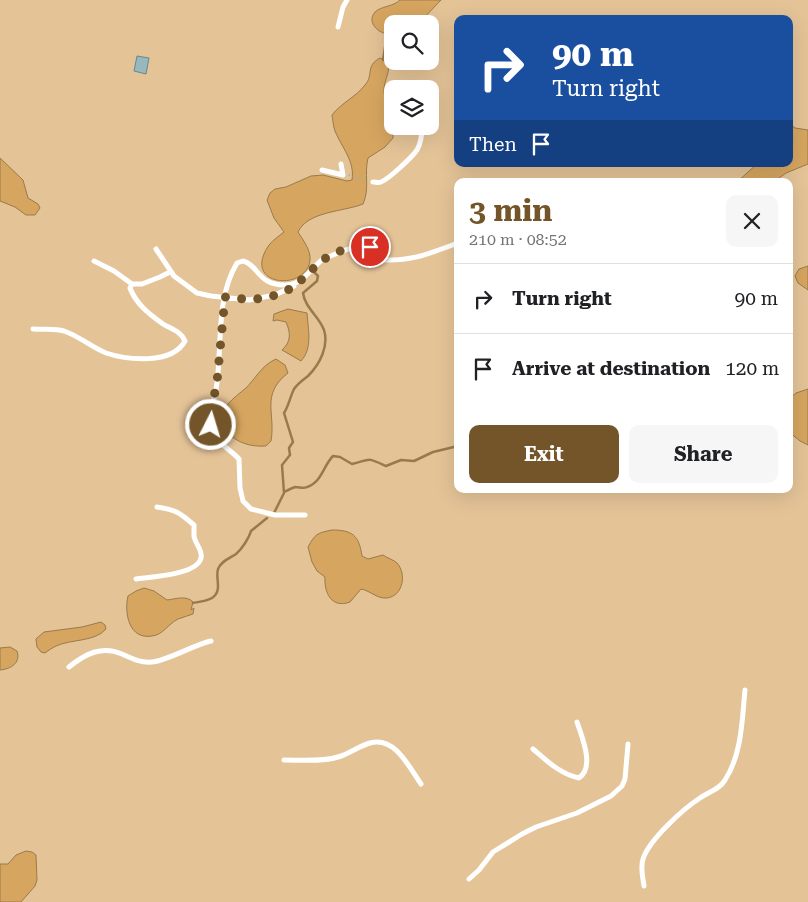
<!DOCTYPE html>
<meta charset="utf-8">
<style>
body{margin:0;font-family:"Roboto Serif",serif;background:#f6f6f6;color:#202124;height:100vh;display:flex;flex-direction:column;font-size:19px;white-space:nowrap}
*{box-sizing:border-box;margin:0}
p{font-size:16px;color:#757577}
.icon{flex:none;width:28px;height:28px;fill:none;stroke:currentColor;stroke-width:2;stroke-linecap:round;stroke-linejoin:round}
.map{position:relative;flex:1;overflow:hidden}
.side{position:absolute;left:454px;top:178px;width:339px;height:315px;display:flex;flex-direction:column;background:#fff;border-radius:10px;box-shadow:0 5px 20px #0002}
.side>*{flex:none}
.banner{position:absolute;left:454px;top:15px;width:339px;height:152px;border-radius:10px;box-shadow:0 5px 20px #0002;background:#1a4fa0;color:#fff;overflow:hidden}
.buttons{position:absolute;left:384px;top:15px;display:grid;gap:10px}
.buttons a{display:grid;place-items:center;width:55px;height:55px;border-radius:10px;background:#fff;box-shadow:0 5px 20px #0002;font-size:25px}
.pin{position:absolute;display:grid;place-items:center;width:42px;height:42px;color:#fff;margin:-21px;border:2px solid #fff;border-radius:50%;box-shadow:0 1px 5px #0007}
.me{position:absolute;width:55px;margin:-28px;rotate:5deg;stroke-linejoin:round;filter:drop-shadow(0 0 4px #0008)}
.turn{display:flex;align-items:center;gap:18px;height:105px;padding:0 15px;font-size:22px}
.turn .icon{width:65px;height:65px;stroke-width:2.5}
.turn b{display:block;font-size:35px;line-height:42px}
.then{display:flex;align-items:center;height:48px;padding:0 15px;background:#0003;gap:10px;font-size:19px}
.round{display:grid;place-items:center;flex:none;width:52px;height:52px;border-radius:10px;background:#f6f6f6}
.summary{display:flex;align-items:center;justify-content:space-between;height:85px;padding:0 15px}
h1{font-size:30px;font-weight:700;line-height:38px;color:#735529}
.cta{display:flex;gap:10px;margin-top:auto;padding:10px 15px}
.cta a{flex:1;height:58px;border-radius:10px;background:#735529;color:#fff;font-size:20px;font-weight:700;line-height:58px;text-align:center}
.cta a+a{background:#f6f6f6;color:#202124}
ul{padding:0;list-style:none}
li{display:flex;align-items:center;gap:15px;height:70px;padding:0 15px;border-top:1px solid #e0e0e0}
li div{flex:1}
li b{display:block;font-size:19px}
li em{font-style:normal}
.map>svg:first-child{display:block}
.green{fill:#e4c397;fill-rule:evenodd}
.water{fill:#d6a560;stroke:#997b4b}
.lines{fill:none;stroke-linecap:round;stroke-linejoin:round}
.stream{stroke:#997b4b;stroke-width:2.5}
.building{fill:#97b9be;stroke:#67888d}
.path{stroke:#96b3b7;stroke-width:2;stroke-dasharray:1 4;stroke-linecap:butt}
.lane{stroke:#fff;stroke-width:5}
.route{stroke:#735529;stroke-width:9;stroke-dasharray:0 16.2}
</style>
<div class="map">
<svg width="808" height="902" viewBox="0 0 808 902">
<rect width="100%" height="100%" fill="#d5f9fe"/>
<path class="green" d="M0,0H808V902H0ZM458,19H789V164H458ZM392,24H430V61H392ZM392,89H430V126H392ZM458,181H789V489H458Z"/>
<path class="water" d="M400,0H441L418,24H392V34C382,36 365,24 375,12C381,6 393,7 400,0Z
M380,58L387,61C392,72 383,80 384,92C386,110 394,119 393,138L385,147L368,158C364,174 370,189 363,204C343,212 308,211 298,232C303,240 311,250 310,260C307,292 240,287 269,245C273,240 279,236 284,232L274,218L267,200L270,193L275,189L286,187L311,176L323,175L347,181L352,180C355,161 342,148 335,131C333,126 333,120 332,115C341,103 356,97 365,85C374,75 365,66 380,58Z
M789,123L795,128L808,130V164L786,173L775,181H738L757,164H789Z
M0,158L23,180L28,198L38,204L40,208L35,215H26L15,207L0,201Z
M808,266V290L798,283L795,276L799,269Z
M288,309L307,313C308,329 313,348 301,361L282,350C291,342 291,333 286,322L277,320L273,321L274,314Z
M276,359L285,365L288,373C260,395 276,413 271,441L266,446C250,447 237,443 226,431C226,424 224,411 228,404C233,398 240,393 246,388C256,378 262,365 276,359Z
M808,389V445L800,441L789,432V399L796,393Z
M332,530C352,530 359,535 362,556L368,559L383,555C387,558 394,560 397,563C407,574 403,596 387,598C377,599 371,591 361,589L350,602C331,609 324,592 325,577L317,571L312,562L308,547C315,534 317,533 332,530Z
M144,588L154,591L167,600C175,599 187,595 193,602L191,610L194,608L193,614C188,616 183,617 178,619C168,624 163,635 152,636C129,640 124,613 128,596L136,591Z
M101,622L105,625L106,629C95,642 71,639 56,646C52,648 49,650 45,653L41,652L37,647L36,639L44,632L82,627Z
M10,647L17,651C21,663 11,669 0,670V648Z
M26,851L32,852L36,855L37,880L35,886L21,902H0V864H8L16,855Z"/>
<g class="lines">
<path class="stream" d="M383,60L387,35
M284,492C288,490 292,488 295,487C300,487 303,489 307,487C322,482 323,466 333,456L340,457L352,464C372,459 366,457 386,466L401,460L414,461L433,452L458,446
M274,513L284,493L282,465L290,455L289,448L293,442L284,413C289,405 290,397 294,389C298,383 303,380 308,376C320,364 329,346 324,330C319,316 305,308 303,293L317,281L318,276L314,272
M193,603C198,602 207,601 212,598C223,590 215,579 218,569C221,561 230,558 236,554C242,549 249,538 251,531L267,518"/>
</g>
<path class="building" d="M137,56L149,58L146,74L134,71Z"/>
<g class="lines">
<path class="path" d="M349,175L366,180"/>
<path class="lane" d="M338,27L343,7L347,0
M418,84V89
M322,170L343,175L341,164
M373,182C376,182 378,183 381,182C389,179 412,157 417,150C421,143 422,134 422,126
M156,249L174,276L197,293L211,296L249,300L275,295L294,286
M94,261L114,271L132,284H142L160,277L170,272
M33,329C43,330 54,328 64,331C79,336 91,347 106,353C127,360 172,365 185,341C181,331 171,329 163,324C149,314 136,304 130,288L132,284
M305,515H275L251,509L243,501L240,488L239,459C231,450 217,443 213,432C207,414 215,400 217,383C222,343 216,298 237,263L243,261C259,265 257,285 285,285C303,285 309,270 322,260C327,257 334,255 340,252C358,245 372,242 384,260C414,261 430,253 458,243
M136,579C150,577 197,575 201,558C203,550 195,544 194,536C194,533 194,529 194,525C179,512 176,510 157,507
M69,667C85,654 102,645 122,654C133,659 140,663 152,662C167,661 193,645 211,641
M533,749C547,761 560,774 579,778C595,767 582,737 577,722
M284,760C301,760 321,762 338,757C349,754 359,746 370,743C395,736 409,767 421,784
M469,879L479,870L493,852L522,834L536,827L577,813L611,796L622,786L625,779L628,744
M644,886C643,878 640,868 643,859C649,840 683,809 700,798C709,792 720,789 725,780C742,754 742,720 745,690"/>
</g>
<g class="lines">
<path class="route" d="M211,425L210,416L217,382L225,297C247,300 264,301 286,291C299,284 308,273 319,263C332,252 353,245 370,247"/>
</g>
</svg>
<div class="buttons">
<a><svg class="icon" aria-label="search" viewBox="0 0 24 24"><circle cx="10" cy="10" r="6"/><path d="M15 15l6 6"/></svg></a>
<a><svg class="icon" aria-label="layers" viewBox="0 0 24 24"><path d="M12 4l9 5-9 5-9-5zM3 14l9 5 9-5"/></svg></a>
</div>
<div class="pin" style="left:370px;top:247px;background:#d93025"><svg class="icon" aria-label="arrive" viewBox="0 0 24 24"><path d="M6 21V4h12l-3 4 3 4H6"/></svg></div>
<svg class="me" style="left:211px;top:425px" viewBox="-20 -20 40 40"><circle r="17" fill="#735529" stroke="#fff" stroke-width="3"/><path d="M0-11L8 9 0 5-8 9z" fill="#fff"/></svg>
<div class="banner">
<div class="turn"><svg class="icon" aria-label="right" viewBox="0 0 24 24"><path d="M7 20v-9h11M14 6l5 5-5 5"/></svg><div><b>90 m</b>Turn right</div></div>
<div class="then">Then<svg class="icon" aria-label="arrive" viewBox="0 0 24 24"><path d="M6 21V4h12l-3 4 3 4H6"/></svg></div>
</div>
<section class="side">
<div class="summary"><div><h1>3 min</h1><p>210 m · 08:52</p></div><a class="round"><svg class="icon" aria-label="close" viewBox="0 0 24 24"><path d="M6 6l12 12M18 6L6 18"/></svg></a></div>
<ul>
<li><svg class="icon" aria-label="right" viewBox="0 0 24 24"><path d="M7 20v-9h11M14 6l5 5-5 5"/></svg><div><b>Turn right</b></div><em>90 m</em></li>
<li><svg class="icon" aria-label="arrive" viewBox="0 0 24 24"><path d="M6 21V4h12l-3 4 3 4H6"/></svg><div><b>Arrive at destination</b></div><em>120 m</em></li>
</ul>
<div class="cta"><a>Exit</a><a>Share</a></div>
</section>
</div>
